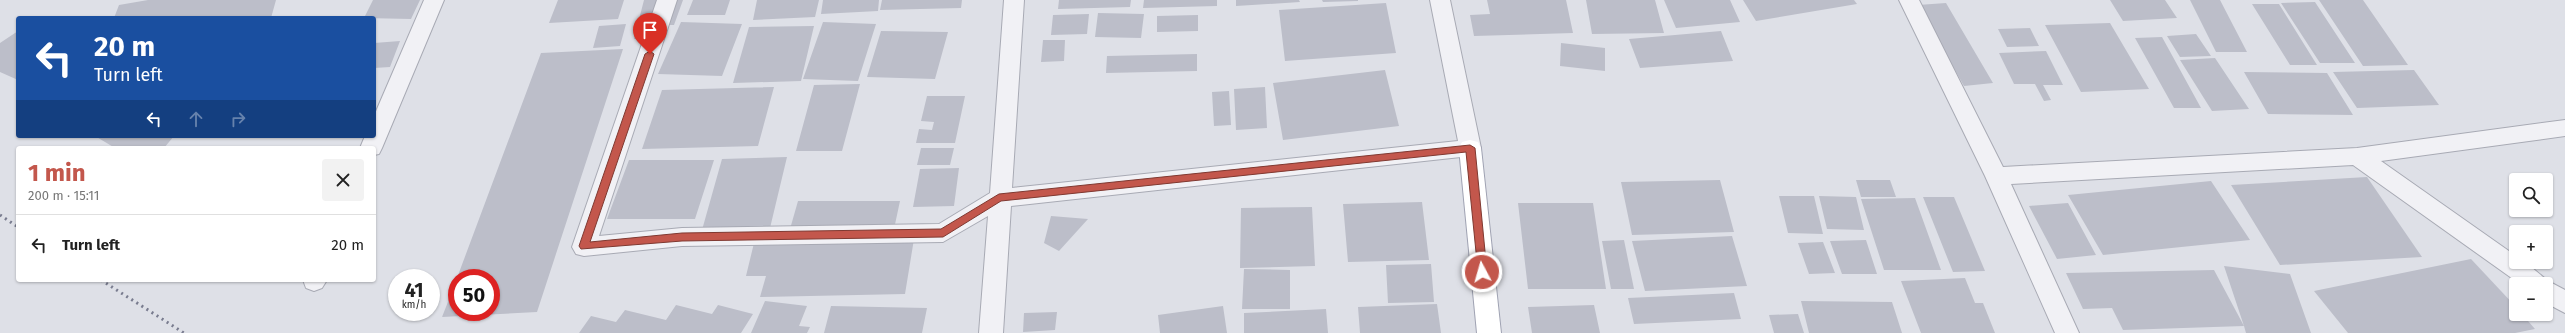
<!DOCTYPE html>
<meta charset="utf-8">
<style>
body{margin:0;font-family:"Fira Sans",sans-serif;background:#f2f2f2;color:#222;height:100vh;display:flex;flex-direction:column;font-size:15px;white-space:nowrap}
*{box-sizing:border-box;margin:0}
p{font-size:13px;color:#767676}
.icon{flex:none;width:22px;height:22px;fill:none;stroke:currentColor;stroke-width:2;stroke-linecap:round;stroke-linejoin:round}
.map{position:relative;flex:1;overflow:hidden}
.sheet{position:absolute;left:16px;top:146px;width:360px;height:136px;display:flex;flex-direction:column;background:#fff;border-radius:4px;box-shadow:0 1px 3px #0004}
.sheet>*{flex:none}
.top-card{position:absolute;left:16px;top:16px;width:360px;height:122px;border-radius:4px;box-shadow:0 1px 3px #0004;background:#1a4fa0;color:#fff;overflow:hidden}
.fabs{position:absolute;left:2509px;top:173px;display:grid;gap:8px}
.fabs a{display:grid;place-items:center;width:44px;height:44px;border-radius:4px;background:#fff;box-shadow:0 1px 3px #0004;font-size:20px}
.speed{position:absolute;left:388px;top:269px;display:flex;gap:8px;font-size:20px;font-weight:700;text-align:center}
.speed>*{display:grid;place-content:center;width:52px;height:52px;border-radius:50%;background:#fff;box-shadow:0 1px 3px #0004;line-height:1}
.speed small{font-size:10px;font-weight:400}
.speed .limit{border:6px solid #d22;background:#fff;color:#111}
.pin{position:absolute;display:grid;place-items:center;width:34px;height:34px;color:#fff;margin:-41px -17px;border-radius:50% 50% 50% 0;rotate:-45deg;box-shadow:0 0 4px #0007}
.pin .icon{rotate:45deg}
.me{position:absolute;width:44px;margin:-22px;rotate:354deg;stroke-linejoin:round;filter:drop-shadow(0 0 3px #0008)}
.turn{display:flex;align-items:center;gap:14px;height:84px;padding:0 12px;font-size:18px}
.turn .icon{width:52px;height:52px;stroke-width:2.5}
.turn b{display:block;font-size:28px;line-height:34px}
.lanes{display:flex;align-items:center;height:38px;padding:0 12px;background:#0003;justify-content:center;gap:20px;direction:ltr}
.lanes .off{opacity:.35}
.round{display:grid;place-items:center;flex:none;width:42px;height:42px;border-radius:4px;background:#f2f2f2}
.summary{display:flex;align-items:center;justify-content:space-between;height:68px;padding:0 12px}
h1{font-size:24px;font-weight:700;line-height:30px;color:#c3574c}
ul{padding:0;list-style:none}
li{display:flex;align-items:center;gap:12px;height:60px;padding:0 12px;border-top:1px solid #e0e0e0}
li div{flex:1}
li b{display:block;font-size:15px}
li em{font-style:normal}
.map>svg:first-child{display:block}
.building{fill:#bcbec9}
.lines{fill:none;stroke-linecap:round;stroke-linejoin:round}
.minor-casing{stroke:#a8aab4;stroke-width:2}
.major-casing{stroke:#9fa2b2;stroke-width:2}
.minor{fill:#f1f1f5;fill-rule:evenodd}
.major{fill:#fff;fill-rule:evenodd}
.rail{stroke:#797c8f;stroke-width:3;stroke-dasharray:2 4;stroke-linecap:butt}
.route{fill:#c3574c;stroke:#7f3931}
</style>
<div class="map">
<svg width="2565" height="333" viewBox="0 0 2565 333">
<rect width="100%" height="100%" fill="#dee0e7"/>
<path class="building" d="M148,0H276L271,18H114L119,5Z
M373,0H420L411,19L364,18Z
M558,0H624L618,19L549,23Z
M644,0H664L653,38L634,39Z
M670,0H683L674,25H661Z
M693,0H730L725,15H687Z
M757,0H819L815,17L753,20Z
M823,0H879L878,11L821,14Z
M882,0H962L961,8L880,10Z
M1059,0H1131L1130,7L1058,9Z
M1144,0H1217V6L1143,8Z
M1236,0H1299L1300,2L1236,6Z
M1322,0H1358V1L1323,2Z
M1487,0H1566L1573,33L1474,36L1470,15L1490,14Z
M1586,0H1655L1664,33L1592,34Z
M1664,0H1730L1740,22L1676,28Z
M1743,0H1854L1857,4L1756,21Z
M2110,0H2165L2177,18L2123,21Z
M2190,0H2220L2247,52H2216Z
M2319,0H2363L2408,65L2363,66Z
M2315,2L2355,63H2320L2281,3Z
M1386,3L1396,53L1285,61L1279,10Z
M1946,3L1993,83L1964,86L1918,5Z
M2252,4H2279L2317,65H2290Z
M1098,13L1144,14L1141,38L1095,37Z
M1089,14L1087,34L1051,35L1053,15Z
M1198,15V31L1157,32V16Z
M681,22L742,24L722,76L658,74Z
M823,22L876,24L858,81L803,79Z
M2110,23L2149,89L2081,92L2045,25Z
M626,24L620,46L593,48L599,26Z
M814,26L801,81L733,83L749,27Z
M2030,28L2039,46L2007,47L1998,29Z
M18,31V80L0,72V43Z
M881,31L948,32L935,79L867,77Z
M1721,31L1733,61L1640,68L1629,39Z
M2196,34L2211,56L2180,57L2167,36Z
M2162,37L2201,108H2174L2135,38Z
M1043,40H1065L1064,61L1041,62Z
M400,41L390,67L374,68V43Z
M1561,43L1605,48V71L1560,66Z
M623,49L537,312L442,317L457,279V312H491V278H457L541,53Z
M2046,51L2063,85H2043L2051,100L2044,101L2035,84H2014L1999,53Z
M1197,54V71L1106,73L1107,56Z
M2215,58L2249,109L2212,111L2180,60Z
M1385,70L1399,126L1283,140L1273,83Z
M2414,70L2439,105L2357,108L2333,72Z
M2244,72L2327,73L2353,115L2268,114Z
M860,84L842,151H796L814,85Z
M774,87L758,146L642,149L662,90Z
M1265,87L1267,128L1236,130L1234,89Z
M1229,91L1231,125L1214,126L1212,92Z
M927,96H965L955,143H916L919,129L932,130L934,122L921,121Z
M95,136H174L164,148H115Z
M921,148H954L950,165H917Z
M787,157L770,228L702,230L722,159Z
M629,160H714L695,219H607Z
M959,168L954,206L913,207L920,169Z
M2367,177L2422,257L2280,265L2231,185Z
M1720,180L1734,232L1632,235L1621,182Z
M1856,180H1890L1896,197H1861Z
M2211,181L2250,240L2103,255L2068,195Z
M1779,196H1814L1823,234L1788,233Z
M1819,196L1856,197L1864,230L1827,229Z
M1923,197H1954L1985,271L1953,272Z
M1915,198L1941,270H1884L1861,199Z
M798,201H900L894,229H790Z
M1422,202L1429,260L1348,262L1343,204Z
M1518,203H1593L1606,289H1528Z
M2068,203L2096,255L2057,259L2029,206Z
M1312,207L1315,266L1240,268L1241,208Z
M1051,216L1088,219L1059,251L1044,243Z
M1732,236L1747,286L1645,291L1632,241Z
M914,239L905,294L760,297L766,276H746L754,243Z
M1624,240L1634,289H1611L1602,241Z
M1866,240L1877,274H1842L1830,241Z
M1823,242L1835,273L1809,274L1798,243Z
M2471,259L2516,307V314H2522L2535,329L2515,333H2348L2314,291Z
M1431,264L1434,302L1388,303L1386,265Z
M2224,266L2290,274L2311,333H2246L2244,326L2123,330L2112,308L2083,309L2066,273L2214,270L2244,326Z
M1244,269L1290,270V309H1242Z
M1965,278L1975,303H1983L1995,333H1921L1901,281Z
M1734,293L1741,319L1634,324L1628,298Z
M765,301L807,306L799,326L810,327L807,333H751Z
M1801,301L1892,302L1902,333H1809Z
M1437,304L1441,333H1360L1358,307Z
M676,305L712,314L718,305L753,314L741,333H579L591,316L616,322L625,310L666,320Z
M1594,305L1600,333H1532L1528,307Z
M831,306L927,308L922,333H824Z
M1223,306L1227,333H1160L1158,315Z
M1326,309L1328,333H1244V313Z
M1057,312L1055,330L1023,332L1024,313Z
M1798,314L1804,333H1774L1769,315Z"/>
<g class="lines">
<g class="minor-casing">
<path id="minor" d="M424,0H444L382,148L379,154L374,155V148H360L365,136H374V116Z
M657,0H677L599,236L682,228L939,224L990,193L1004,0H1024L1012,188L1458,141L1430,0H1450L1481,148L1478,154L1470,156L1011,206L1003,333H979L988,216L943,242L682,246L584,256L576,254L572,247Z
M1899,0H1919L2003,167L2357,148L2565,120V136L2381,161L2516,256V262H2525L2548,281L2565,290V313L2546,303V284H2520L2353,165L2011,184L2079,333H2055L1985,176Z
M303,280H327L322,288L314,291L306,288Z"/>
</g>
<g class="major-casing">
<path id="major" d="M1470,140L1478,142L1481,148L1501,333H1477L1459,148L1462,142Z"/>
</g>
<use href="#minor" class="minor"/>
<use href="#major" class="major"/>
<path class="rail" d="M0,215L18,227
M101,280L184,333"/>
</g>
<path class="route" d="M650,51L654,54L590,242L682,233L941,229L999,194L1470,145L1475,148L1487,272L1482,275L1478,272L1466,152L1001,201L943,237L682,241L581,249L579,246L645,54Z"/>
</svg>
<div class="fabs">
<a><svg class="icon" aria-label="search" viewBox="0 0 24 24"><circle cx="10" cy="10" r="6"/><path d="M15 15l6 6"/></svg></a>
<a>+</a>
<a>−</a>
</div>
<div class="speed"><div>41<small>km/h</small></div><div class="limit">50</div></div>
<div class="pin" style="left:650px;top:54px;background:#d93025"><svg class="icon" aria-label="arrive" viewBox="0 0 24 24"><path d="M6 21V4h12l-3 4 3 4H6"/></svg></div>
<svg class="me" style="left:1482px;top:272px" viewBox="-20 -20 40 40"><circle r="17" fill="#c3574c" stroke="#fff" stroke-width="3"/><path d="M0-11L8 9 0 5-8 9z" fill="#fff"/></svg>
<div class="top-card">
<div class="turn"><svg class="icon" aria-label="left" viewBox="0 0 24 24"><path d="M17 20v-9H6M10 6l-5 5 5 5"/></svg><div><b>20 m</b>Turn left</div></div>
<div class="lanes"><svg class="icon" aria-label="left" viewBox="0 0 24 24"><path d="M17 20v-9H6M10 6l-5 5 5 5"/></svg><svg class="icon off" aria-label="ahead" viewBox="0 0 24 24"><path d="M12 20V5M6 11l6-6 6 6"/></svg><svg class="icon off" aria-label="right" viewBox="0 0 24 24"><path d="M7 20v-9h11M14 6l5 5-5 5"/></svg></div>
</div>
<section class="sheet">
<div class="summary"><div><h1>1 min</h1><p>200 m · 15:11</p></div><a class="round"><svg class="icon" aria-label="close" viewBox="0 0 24 24"><path d="M6 6l12 12M18 6L6 18"/></svg></a></div>
<ul>
<li><svg class="icon" aria-label="left" viewBox="0 0 24 24"><path d="M17 20v-9H6M10 6l-5 5 5 5"/></svg><div><b>Turn left</b></div><em>20 m</em></li>
</ul>
</section>
</div>
